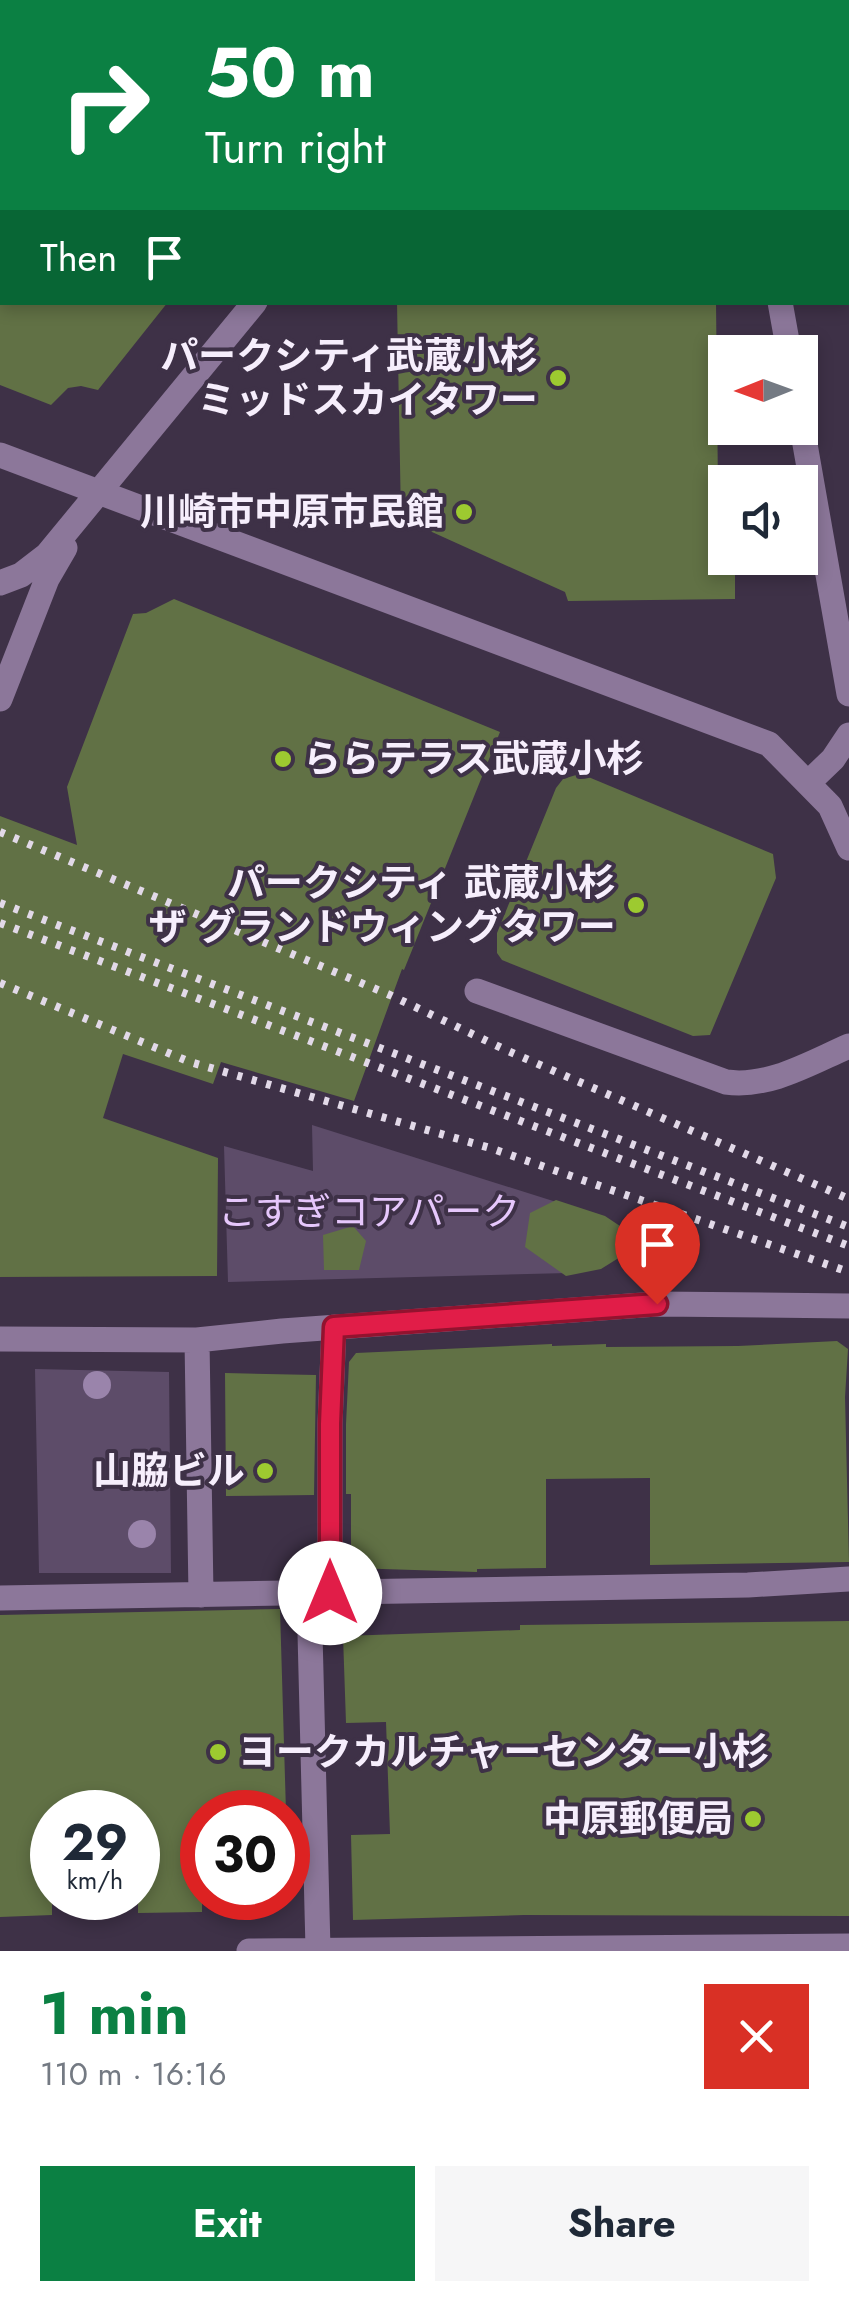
<!DOCTYPE html>
<meta charset="utf-8">
<style>
body{margin:0;font-family:Jost,"Noto Sans JP",sans-serif;background:#f6f6f7;color:#1f2937;height:100vh;display:flex;flex-direction:column;font-size:38px;white-space:nowrap}
*{box-sizing:border-box;margin:0}
p{font-size:32px;color:#747a83}
.icon{flex:none;width:55px;height:55px;fill:none;stroke:currentColor;stroke-width:2;stroke-linecap:round;stroke-linejoin:round}
.map{position:relative;height:1951px;overflow:hidden}
.panel{display:flex;flex-direction:column;background:#fff;flex:1}
.panel>*{flex:none}
.hud{position:absolute;left:0px;top:0px;width:850px;height:305px;box-shadow:0 5px 15px #0003;background:#0b8043;color:#fff;overflow:hidden}
.needle{width:65px;rotate:269deg}
.fabs{position:absolute;left:708px;top:335px;display:grid;gap:20px}
.fabs a{display:grid;place-items:center;width:110px;height:110px;border-radius:0px;background:#fff;box-shadow:0 5px 15px #0003;font-size:50px}
.speed{position:absolute;left:30px;top:1790px;display:flex;gap:20px;font-size:50px;font-weight:700;text-align:center}
.speed>*{display:grid;place-content:center;width:130px;height:130px;border-radius:50%;background:#fff;box-shadow:0 5px 15px #0003;line-height:1}
.speed small{font-size:25px;font-weight:400}
.speed .limit{border:15px solid #d22;background:#fff;color:#111}
.pin{position:absolute;display:grid;place-items:center;width:85px;height:85px;color:#fff;margin:-102px -42px;border-radius:50% 50% 50% 0;rotate:-45deg;box-shadow:0 0 10px #0007}
.pin .icon{rotate:45deg}
.me{position:absolute;width:110px;margin:-55px;rotate:0deg;stroke-linejoin:round;filter:drop-shadow(0 0 8px #0008)}
.turn{display:flex;align-items:center;gap:35px;height:210px;padding:0 40px;font-size:45px}
.turn .icon{width:130px;height:130px;stroke-width:2.5}
.turn b{display:block;font-size:70px;line-height:85px}
.then{display:flex;align-items:center;height:95px;padding:0 40px;background:#0003;gap:20px;font-size:38px}
.round{display:grid;place-items:center;flex:none;width:105px;height:105px;border-radius:0px;background:#f6f6f7}
.head{display:flex;align-items:center;justify-content:space-between;height:170px;padding:0 40px}
h1{font-size:60px;font-weight:700;line-height:75px;color:#0b8043}
.primary-button{display:flex;gap:20px;margin-top:auto;padding:20px 40px}
.primary-button a{flex:1;height:115px;border-radius:0px;background:#0b8043;color:#fff;font-size:40px;font-weight:700;line-height:115px;text-align:center}
.primary-button a+a{background:#f6f6f7;color:#1f2937}
.map>svg:first-child{display:block}
.green{fill:#5d4c69}
.building{fill:#617145}
.lines{fill:none;stroke-linecap:round;stroke-linejoin:round}
.minor{stroke:#8c779a;stroke-width:25}
.rail{stroke:#e2d9e8;stroke-width:8;stroke-dasharray:5 10;stroke-linecap:butt}
.tree{fill:#9a84ab}
.route-casing{stroke:#92132f;stroke-width:25}
.route{stroke:#e11d48;stroke-width:18}
.poi-dot{fill:#9dca30;stroke:#3e3147;stroke-width:4}
.labels{text-anchor:middle;stroke-width:8;stroke-linejoin:round;paint-order:stroke}
.poi-label{font-size:38px;font-weight:bold;fill:#f6eefc;stroke:#3e3147;text-anchor:end}
.park-label{font-size:38px;fill:#e6c7fc;stroke:#3e3147}
</style>
<div class="map">
<svg width="849" height="1951" viewBox="0 0 849 1951">
<rect width="100%" height="100%" fill="#3e3147"/>
<path class="green" d="M312,1125L588,1212L568,1273L228,1282L224,1146L313,1171Z
M35,1369L169,1372L171,1573H39Z"/>
<path class="building" d="M0,302H168L98,390L81,386L68,388L51,405L0,385Z
M716,302L718,489H725V558H735V599L568,601L565,592L401,518L397,303Z
M174,599L500,732L404,970L402,969L354,1101L221,1062L213,1084L123,1054L103,1118L218,1158L217,1276L0,1277V816L77,845L67,787L133,614L146,613Z
M576,775L586,776L773,854L776,878L710,1035L693,1036L502,960L497,953V933L556,788L563,779Z
M556,1200L605,1216L623,1228L625,1254L601,1269L566,1276L525,1247L530,1213Z
M353,1226L366,1241L359,1270H324L323,1235Z
M837,1341L848,1349L845,1397L849,1562L650,1565V1478L546,1479V1568L477,1569V1572L351,1568V1494H346V1424L349,1362L356,1353L552,1344V1346L606,1344V1347L738,1346Z
M225,1373L316,1375L314,1495L226,1496Z
M280,1609L286,1812H202V1912L138,1913V1812H52V1915L0,1917V1615Z
M849,1621V1916L524,1915L353,1920L351,1835L390,1834L386,1722L346,1723L343,1636L520,1630V1625Z"/>
<g class="lines">
<path class="minor" d="M345,0V2
M646,0L649,2
M505,2L507,0
M780,302L789,352
M800,416L849,694
M0,455L769,744L830,806L849,848
M0,583L21,575L47,555L255,302
M0,699L47,579L65,548
M808,783L833,759L849,735
M477,991L726,1082C769,1088 810,1063 849,1046
M0,1339L197,1340L282,1331L657,1304L849,1306
M197,1340L201,1595
M330,1593V1424L334,1327
M309,1594L318,1949
M0,1598L748,1585L849,1579
M249,1951L849,1946"/>
<path class="rail" d="M0,832L390,995L508,1051L849,1199
M0,903L849,1227
M0,923L849,1246
M0,983L190,1062L490,1148L849,1272"/>
</g>
<g class="tree">
<circle cx="97" cy="1385" r="14"/>
<circle cx="142" cy="1534" r="14"/>
</g>
<g class="lines">
<g class="route-casing">
<path id="route" d="M330,1593V1424L334,1327L657,1304"/>
</g>
<use href="#route" class="route"/>
</g>
<g class="poi-dot">
<circle cx="558" cy="378" r="10"/>
<circle cx="464" cy="512" r="10"/>
<circle cx="283" cy="759" r="10"/>
<circle cx="636" cy="905" r="10"/>
<circle cx="265" cy="1471" r="10"/>
<circle cx="218" cy="1752" r="10"/>
<circle cx="753" cy="1819" r="10"/>
</g>
<g class="labels">
<g class="poi-label">
<text x="538" y="369">パークシティ武蔵小杉<tspan x="538" dy="44">ミッドスカイタワー</tspan></text>
<text x="444" y="525">川崎市中原市民館</text>
<text x="303" y="772" text-anchor="start">ららテラス武蔵小杉</text>
<text x="616" y="896">パークシティ 武蔵小杉<tspan x="616" dy="44">ザ グランドウィングタワー</tspan></text>
<text x="245" y="1484">山脇ビル</text>
<text x="238" y="1765" text-anchor="start">ヨークカルチャーセンター小杉</text>
<text x="733" y="1832">中原郵便局</text>
</g>
<g class="park-label">
<text x="369" y="1225">こすぎコアパーク</text>
</g>
</g>
</svg>
<div class="fabs">
<a><svg class="needle" viewBox="-14 -14 28 28"><path d="M0-13l5 13h-10z" fill="#e53935"/><path d="M0 13l5-13h-10z" fill="#747a83"/></svg></a>
<a><svg class="icon" aria-label="sound" viewBox="0 0 24 24"><path d="M4 9h4l5-4v14l-5-4H4zM17 9q2 3 0 6"/></svg></a>
</div>
<div class="speed"><div>29<small>km/h</small></div><div class="limit">30</div></div>
<div class="pin" style="left:657px;top:1304px;background:#d93025"><svg class="icon" aria-label="arrive" viewBox="0 0 24 24"><path d="M6 21V4h12l-3 4 3 4H6"/></svg></div>
<svg class="me" style="left:330px;top:1593px" viewBox="-20 -20 40 40"><circle r="19" fill="#fff"/><path d="M0-13L10 11 0 6-10 11z" fill="#e11d48"/></svg>
<div class="hud">
<div class="turn"><svg class="icon" aria-label="right" viewBox="0 0 24 24"><path d="M7 20v-9h11M14 6l5 5-5 5"/></svg><div><b>50 m</b>Turn right</div></div>
<div class="then">Then<svg class="icon" aria-label="arrive" viewBox="0 0 24 24"><path d="M6 21V4h12l-3 4 3 4H6"/></svg></div>
</div>
</div>
<section class="panel">
<div class="head"><div><h1>1 min</h1><p>110 m · 16:16</p></div><a class="round" style="background:#d93025;color:#fff"><svg class="icon" aria-label="close" viewBox="0 0 24 24"><path d="M6 6l12 12M18 6L6 18"/></svg></a></div>
<div class="primary-button"><a>Exit</a><a>Share</a></div>
</section>
